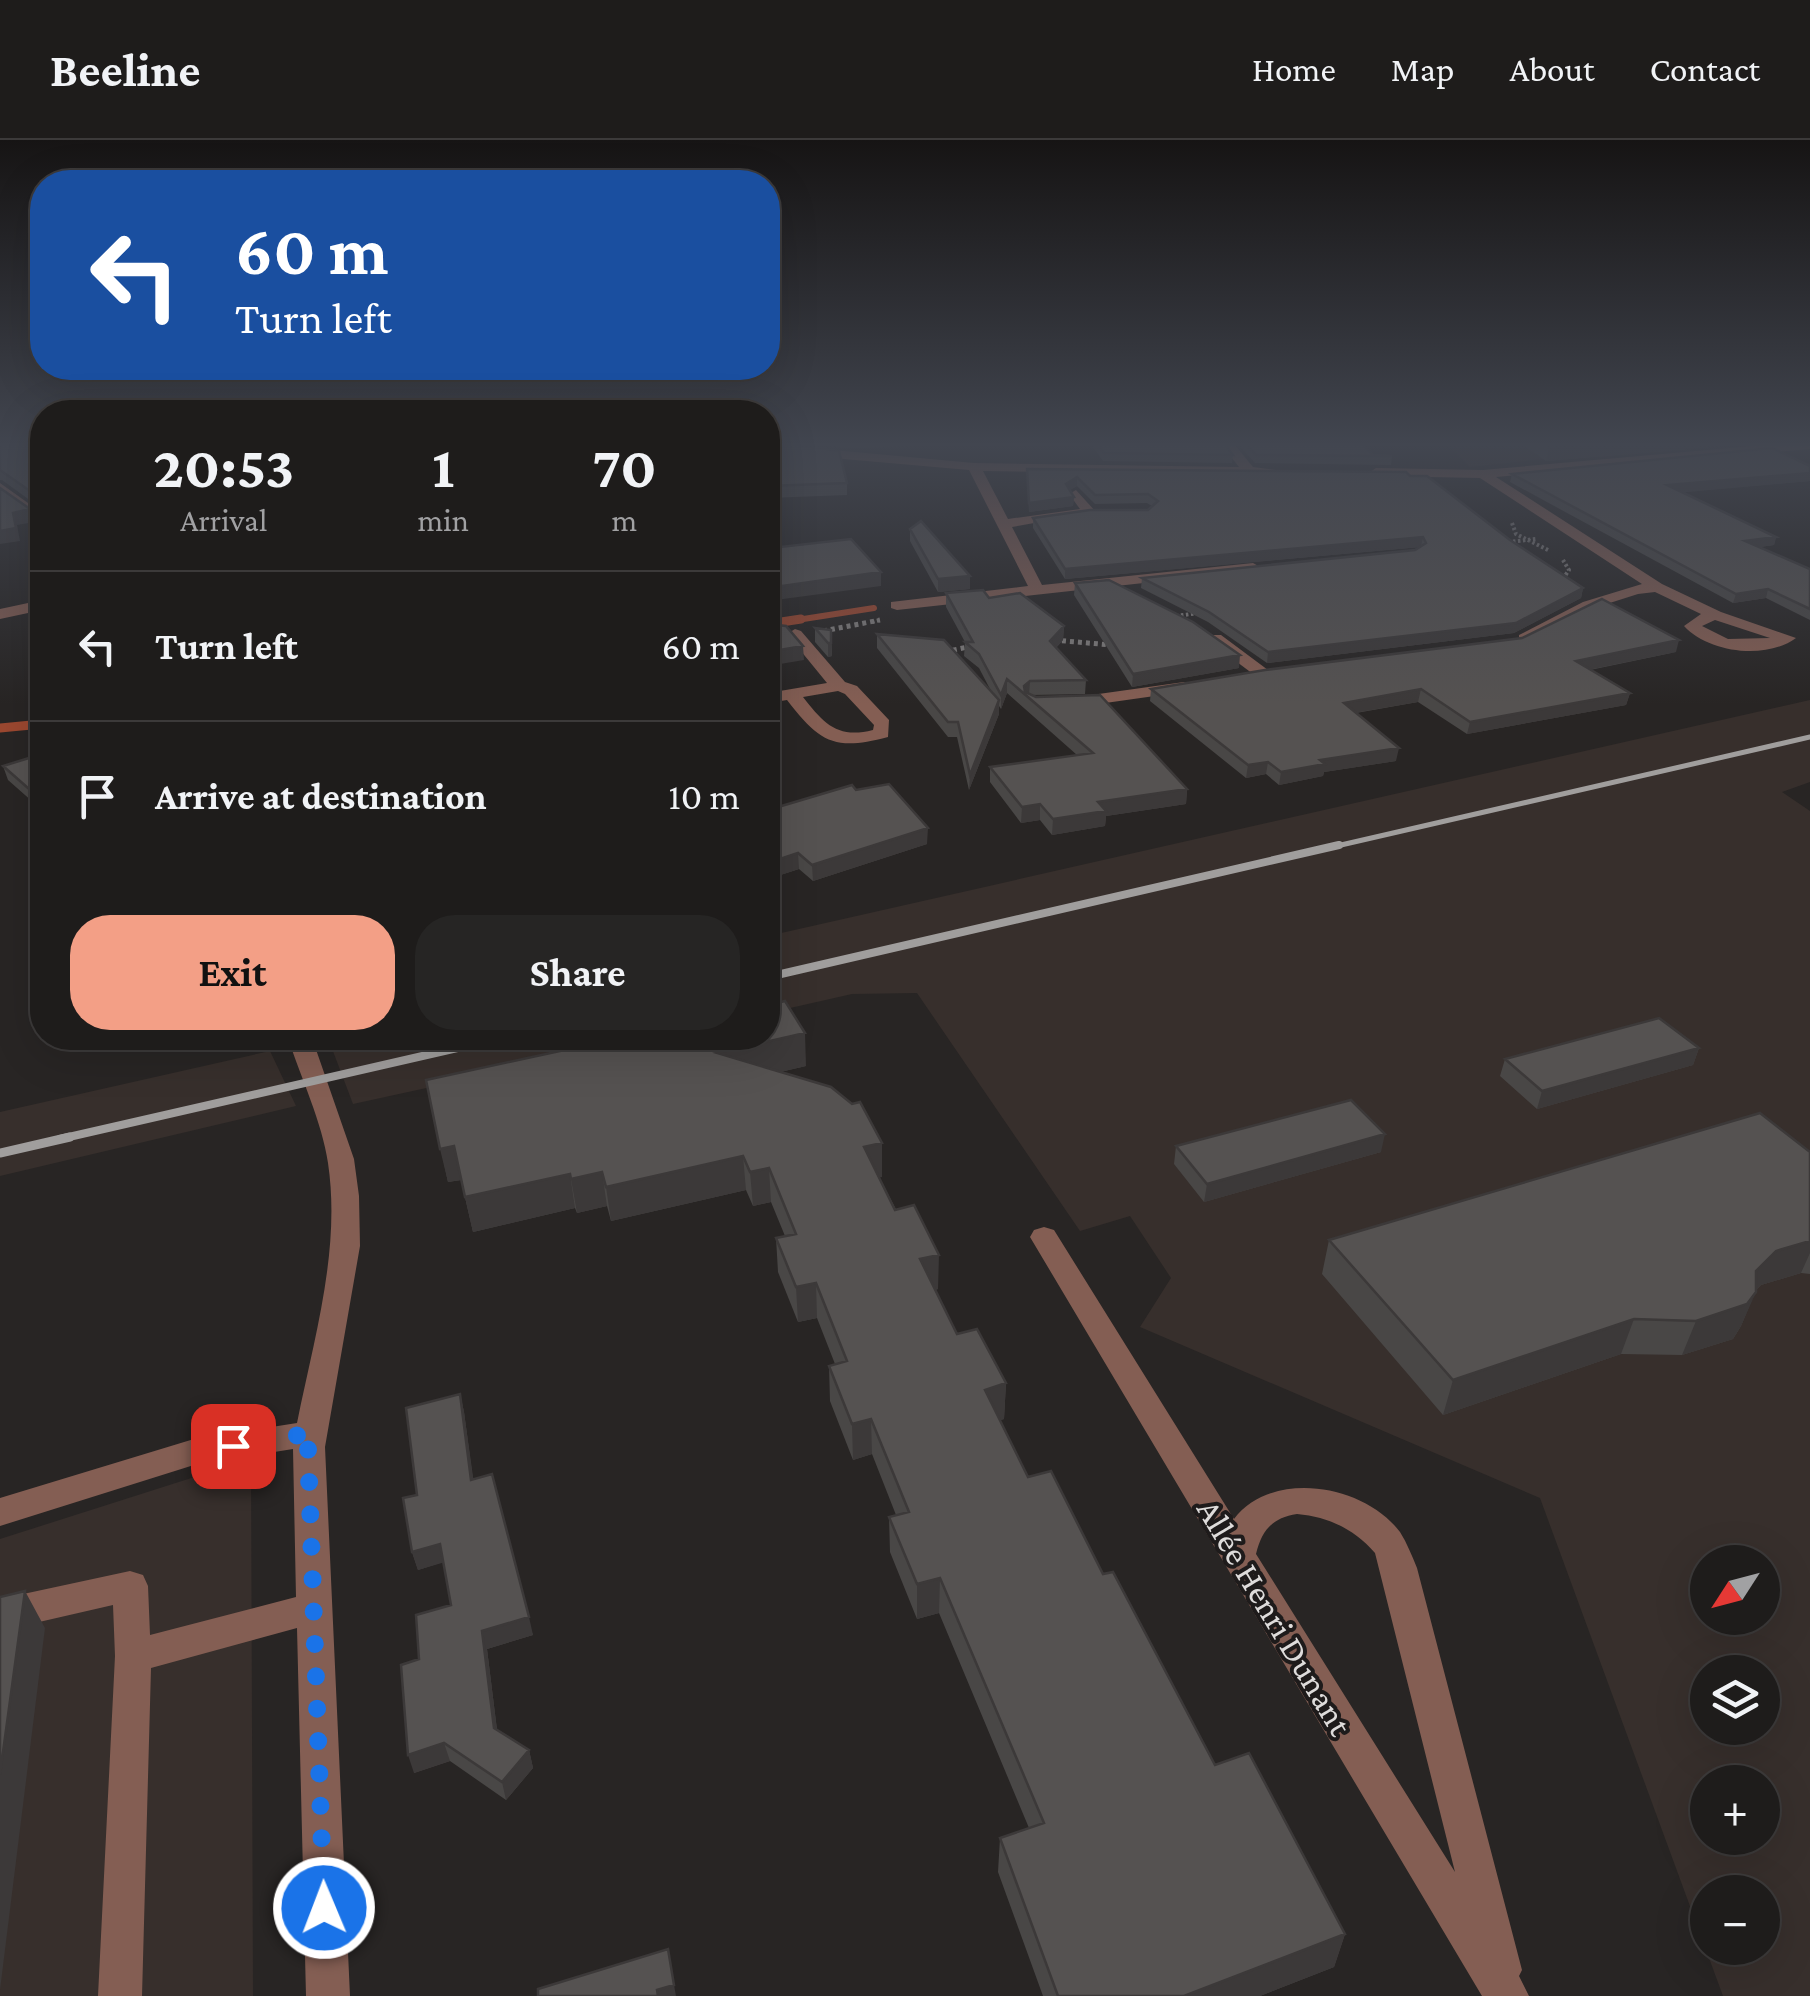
<!DOCTYPE html>
<meta charset="utf-8">
<style>
body{margin:0;font-family:"Crimson Pro",serif;background:#262524;color:#f1f3f6;height:100vh;display:flex;flex-direction:column;font-size:38px;white-space:nowrap}
*{box-sizing:border-box;margin:0}
p{font-size:32px;color:#a1a1a3}
.icon{flex:none;width:55px;height:55px;fill:none;stroke:currentColor;stroke-width:2;stroke-linecap:round;stroke-linejoin:round}
.map{position:relative;flex:1;overflow:hidden}
.drawer{position:absolute;left:30px;top:260px;width:750px;height:650px;display:flex;flex-direction:column;background:#1e1c1b;border-radius:40px;box-shadow:0 10px 40px #0002,0 0 0 2px #3c3a3a}
.drawer>*{flex:none}
.banner{position:absolute;left:30px;top:30px;width:750px;height:210px;border-radius:40px;box-shadow:0 10px 40px #0002,0 0 0 2px #3c3a3a;background:#1a4fa0;color:#fff;overflow:hidden}
.needle{width:65px;rotate:234deg}
.fabs{position:absolute;left:1690px;top:1405px;display:grid;gap:20px}
.fabs a{display:grid;place-items:center;width:90px;height:90px;border-radius:50%;background:#1e1c1b;box-shadow:0 10px 40px #0002,0 0 0 2px #3c3a3a;font-size:50px}
.pin{position:absolute;display:grid;place-items:center;width:85px;height:85px;color:#fff;margin:-42px;border-radius:20px;box-shadow:0 5px 15px #0006}
.me{position:absolute;width:110px;margin:-55px;rotate:359deg;stroke-linejoin:round;filter:drop-shadow(0 0 8px #0008)}
.turn{display:flex;align-items:center;gap:35px;height:210px;padding:0 40px;font-size:45px}
.turn .icon{width:130px;height:130px;stroke-width:2.5}
.turn b{display:block;font-size:70px;line-height:85px}
.eta{display:flex;justify-content:space-evenly;align-items:center;height:170px;text-align:center}
.eta b{font-size:60px;font-weight:700;line-height:70px}
.primary-button{display:flex;gap:20px;margin-top:auto;padding:20px 40px}
.primary-button a{flex:1;height:115px;border-radius:40px;background:#f39f86;color:#111;font-size:40px;font-weight:700;line-height:115px;text-align:center}
.primary-button a+a{background:#262524;color:#f1f3f6}
ul{padding:0;list-style:none}
li{display:flex;align-items:center;gap:30px;height:150px;padding:0 40px;border-top:2px solid #3c3a3a}
li div{flex:1}
li b{display:block;font-size:38px}
li em{font-style:normal}
header{display:flex;align-items:center;gap:60px;box-sizing:border-box;height:140px;padding:0 50px;background:#1e1c1b;border-bottom:2px solid #3c3a3a}
header strong{font-size:48px}
nav{display:flex;gap:55px;margin-inline-start:auto;font-size:35px}
.map>svg:first-child{display:block}
.built{fill:#372f2c;fill-rule:evenodd}
.lines{fill:none;stroke-linecap:round;stroke-linejoin:round}
.stream-far1{stroke:#9c4830;stroke-width:6}
.stream{stroke:#9c4830;stroke-width:9}
.path-far1{stroke:#807d7c;stroke-width:4;stroke-dasharray:2.5 2.5;stroke-linecap:butt}
.path{stroke:#807d7c;stroke-width:5;stroke-dasharray:4 4;stroke-linecap:butt}
.minor{fill:#845e53;fill-rule:evenodd}
.rail-far2{stroke:#a09e9d;stroke-width:5}
.rail-far1{stroke:#a09e9d;stroke-width:8}
.rail{stroke:#a09e9d;stroke-width:9}
.wall{fill:#494746}
.shaded-wall{fill:#3c3939}
.building{fill:#555251;stroke:#3c3939;stroke-width:2.5}
.route{stroke:#1a73e8;stroke-width:18;stroke-dasharray:0 32.4}
.labels{text-anchor:middle;stroke-width:8;stroke-linejoin:round;paint-order:stroke}
.near-street-label{font-size:35px;fill:#dedcdb;stroke:#1e1b1b}
</style>
<header>
<strong>Beeline</strong>
<nav><a>Home</a><a>Map</a><a>About</a><a>Contact</a></nav>
</header>
<div class="map">
<svg width="1810" height="1856" viewBox="0 0 1810 1856">
<rect width="100%" height="100%" fill="#282524"/>
<path class="built" d="M1447,304H1685L1694,309L1602,317L1589,314L1470,327Z
M1810,560V642L1782,652L1810,671V1856H1723L1540,1358L1140,1187L1171,1138L1130,1076L1080,1091L917,853L852,854L768,873V796ZM1708,1422H1762V1478H1708ZM1708,1532H1762V1588H1708ZM1708,1642H1762V1698H1708ZM1708,1752H1762V1808H1708Z
M328,898H656L353,964Z
M270,911L296,966L0,1036V972Z
M251,1319L253,1856H0V1399Z"/>
<g class="lines">
<path class="stream-far1" d="M784,482L874,468"/>
<path class="stream" d="M768,484L801,479
M0,588L42,584"/>
<path class="path-far1" d="M1512,383L1516,394L1548,410
M1508,402L1536,399
M1560,443L1569,430L1563,420
M1176,476L1199,473
M872,482L880,480"/>
<path class="path" d="M823,491L880,480
M1054,500L1111,505
M945,512L972,506"/>
<path class="minor" d="M768,304L974,323L1239,327L1221,304H1234L1253,327L1282,331L1276,335H1250L983,331L1008,379L1080,369L1069,354L1076,350L1096,372L1012,387L1042,445L1253,423L1260,427L1253,431L897,470L891,468V462L1028,446L969,330L787,314L768,309Z
M1775,304H1810V309L1496,337L1662,444L1721,472L1796,498C1766,520 1709,513 1684,486L1701,474L1655,452L1638,454L1594,468L1531,501H1519V495L1583,462L1642,444L1480,338L1376,336L1370,332L1376,328L1483,330ZM1715,480L1770,498L1728,499L1702,486Z
M0,343L42,373V383L0,353Z
M42,460V470L0,479V469Z
M795,489L801,491L845,542L857,546L889,580L888,597C835,611 820,603 787,560L768,563V553L827,543L787,494ZM838,551L845,554L874,585L873,590C838,599 824,584 803,557Z
M1209,495H1221L1272,533L1257,537L1209,501Z
M1184,542L1193,547L1190,551L1070,568L1061,563L1070,558Z
M288,898H312L354,1019L359,1056L360,1106L325,1307L350,1856H306L297,1488L151,1528L142,1856H98L115,1516L113,1465L0,1491V1459L130,1431L143,1435L148,1446L150,1495L296,1457L293,1309L194,1325L0,1386V1358L194,1299L297,1283C314,1198 341,1110 328,1023C322,982 301,938 288,898Z
M1044,1087L1054,1090L1234,1379C1272,1329 1364,1344 1400,1392C1407,1403 1412,1416 1417,1428L1522,1830L1519,1836L1529,1856H1482L1030,1097L1034,1090ZM1297,1374C1329,1377 1354,1389 1375,1413L1455,1732L1256,1414C1262,1390 1272,1378 1297,1374Z"/>
<path class="rail-far2" d="M1328,708L1810,597"/>
<path class="rail-far1" d="M768,837L1339,705
M60,999L501,898"/>
<path class="rail" d="M0,1013L70,997"/>
</g>
<path class="wall" d="M0,304H42V369L2,340H0Z
M768,304L847,343V355L768,358Z
M806,304H983L850,308Z
M1091,304H1225L1233,315L1232,323L1103,321Z
M1238,304H1363L1373,315L1392,316L1391,325L1255,323Z
M1522,304H1746L1546,321Z
M1810,326V341L1681,352L1776,397L1774,405L1760,407L1810,429V480L1766,458L1733,463L1510,342L1512,334Z
M1027,329L1410,336L1583,448L1581,458L1514,493L1267,523L1208,482L1141,448L1142,438L1415,410L1420,407L1065,439L1033,388V378L1148,370L1152,366L1147,363L1095,364L1077,346L1070,350L1074,357L1073,366L1029,372Z
M910,389L970,449L938,452L910,401Z
M1075,443L1239,528L1132,547L1074,455Z
M946,453L989,458L1064,486L1063,500L1056,508L1086,540L1085,554L1032,555L1187,649L1186,664L1106,676L1105,686L1052,695L1040,680L1021,683L990,642V627L1077,615L1007,553L1001,569L999,566V574L969,650L957,597H948L877,508V494L991,551L979,528L964,516L965,502L946,467Z
M815,488L831,490L832,516L828,517L815,502Z
M1676,512L1590,530L1630,553L1626,565L1467,594L1418,562L1356,573L1396,621L1324,632L1323,636L1279,645L1266,634L1246,638L1150,561L1151,549Z
M42,614V670L8,640L3,626Z
M856,650L927,704L813,741L799,729L768,739V670Z
M1699,908L1693,925L1537,969L1500,936L1505,919Z
M806,926L780,932L882,1003V1037H879L938,1149L935,1150L957,1194L1006,1243L1004,1279L1000,1280L1028,1337L1103,1434L1215,1625L1345,1794L1334,1827L1260,1856H1043L998,1732L1000,1698L1029,1688L939,1473L917,1479L890,1412L889,1377L896,1375L872,1314L853,1320L830,1261L829,1226L835,1224L817,1178L798,1182L778,1132L776,1098L785,1096L771,1062L753,1066L746,1050L611,1081L607,1066L577,1073L575,1068L473,1092L461,1040L448,1042L426,940Z
M1176,1006L1381,1012L1204,1062L1174,1024Z
M1810,1012V1134L1801,1133L1761,1145L1756,1150L1741,1186L1733,1199L1682,1215L1621,1214L1443,1275L1322,1134L1329,1100Z
M460,1254L464,1272L473,1340L533,1495L487,1509L497,1590L529,1610L533,1628L506,1660L450,1621L414,1633L419,1519L451,1465L443,1422L418,1430L412,1412L417,1355Z"/>
<path class="shaded-wall" d="M1600,304H1746L1546,321L1549,308Z
M1810,333V341L1665,354L1667,345Z
M1077,337V346L1065,353L1066,344Z
M1074,357L1073,366L1029,372V363Z
M30,369L34,382L17,385L20,401L0,404V391L13,373Z
M1423,397L1421,407L1065,439V429Z
M1776,397L1774,405L1743,409L1745,401Z
M881,432V446L768,461V448Z
M970,436V449L938,452V439Z
M1583,448L1581,458L1514,493L1267,523L1268,512Z
M1768,449L1766,458L1733,463L1736,454Z
M1064,486L1063,500L1049,515L1050,501Z
M1679,500L1676,512L1573,533L1576,521Z
M828,503H831L832,516L828,517Z
M803,506L804,520L768,526V512Z
M1240,515L1239,528L1132,547L1133,534Z
M1007,539V553L1001,569V555Z
M1030,541L1029,555L1023,553L1024,546Z
M1421,549L1418,562L1342,575L1344,563Z
M1630,553L1626,565L1467,594L1470,582Z
M999,560V574L969,650L970,635Z
M1399,608L1396,621L1324,632L1323,636L1279,645L1281,632L1320,620Z
M1268,622L1266,634L1246,638L1248,625Z
M1187,649L1186,664L1106,676L1105,686L1052,695L1053,679L1098,662Z
M42,654V670L37,656Z
M1040,664V680L1021,683L1022,667Z
M928,688L927,704L813,741L812,725Z
M798,713L799,729L768,739V723Z
M805,893L806,926L720,946L717,913Z
M1699,908L1693,925L1537,969L1542,951Z
M1385,994L1381,1012L1204,1062L1207,1044Z
M882,1003V1037L864,1040V1007Z
M454,1006L461,1040L448,1042L440,1009Z
M743,1016L746,1050L611,1081L606,1047Z
M769,1028L771,1062L753,1066L750,1032Z
M602,1032L607,1066L577,1073L571,1039Z
M570,1034L575,1068L473,1092L465,1057Z
M1810,1101V1113L1801,1133L1761,1145L1741,1165L1756,1131L1776,1111Z
M939,1115L938,1149L919,1153L920,1119Z
M816,1143L817,1178L798,1182L796,1147Z
M1756,1152L1741,1186L1733,1199L1682,1215L1696,1181Z
M1634,1179L1621,1214L1443,1275L1453,1240Z
M1006,1243L1004,1279L984,1285L985,1250Z
M460,1254L464,1272L476,1358L471,1340Z
M871,1279L872,1314L853,1320L852,1284Z
M440,1404L445,1422L418,1430L412,1412Z
M940,1438L939,1473L917,1479V1444Z
M25,1451L45,1488L0,1850V1634Z
M529,1477L533,1495L487,1509L499,1606L494,1588L482,1491Z
M444,1603L450,1621L414,1633L408,1615Z
M529,1610L533,1628L506,1660L502,1642Z
M1345,1794L1334,1827L1260,1856H1184Z
M674,1845L676,1856H658L657,1850Z"/>
<path class="building" d="M0,304H42V367L40,358L0,330Z
M768,304H792L839,311L847,343L768,346Z
M1098,304H1225L1233,315L1104,313Z
M1246,304H1363L1373,315L1392,316L1256,315Z
M1543,304H1600L1549,308Z
M1772,308L1810,326V333L1667,345L1776,397L1745,401L1810,429V469L1768,449L1736,454L1512,334Z
M1027,329L1406,332L1410,336H1427L1510,400L1583,448L1516,483L1268,512L1209,472L1142,438L1415,410L1426,403L1423,397L1065,429L1033,378L1090,370H1148L1158,361L1148,354L1095,355L1077,337L1066,344L1074,357L1029,363Z
M0,348L30,369L13,373L16,388L0,391Z
M921,381L970,436L938,439L910,389Z
M768,391L772,408L851,399L881,432L768,448Z
M1109,440L1193,482L1240,515L1133,534L1075,443Z
M983,450L989,458L1020,453L1064,486L1050,501L1086,540L1030,541L1024,546L1025,552L1036,557L1100,555L1187,649L1098,662L1106,671L1053,679L1040,664L1022,667L990,627L1093,613L1007,539L1001,555L979,514L965,502H973L946,453Z
M1602,459L1679,500L1576,521L1630,553L1470,582L1421,549L1344,563L1399,608L1320,620L1325,624L1281,632L1268,622L1248,625L1151,549L1265,530L1522,498Z
M768,484L786,486L803,506L768,512Z
M815,488L831,490V503H828Z
M877,494L944,500L999,560L970,635L958,582H948Z
M42,614V654L37,656L3,626Z
M889,644L928,688L812,725L798,713L768,723V670L852,645L856,650Z
M785,861L805,893L717,913L831,947L852,964L860,962L882,1003L864,1007L895,1070L914,1065L939,1115L920,1119L957,1194L977,1189L1006,1243L985,1250L1028,1337L1051,1331L1103,1434L1113,1432L1215,1625L1249,1613L1345,1794L1184,1856H1058L1000,1698L1044,1683L940,1438L917,1444L889,1377L909,1372L871,1279L852,1284L829,1226L847,1221L816,1143L796,1147L776,1098L796,1094L769,1028L750,1032L743,1016L606,1047L602,1032L571,1039L570,1034L465,1057L454,1006L440,1009L426,940L620,898H768V865Z
M1659,878L1699,908L1542,951L1505,919Z
M1351,960L1385,994L1207,1044L1176,1006Z
M1760,973L1810,1012V1101L1776,1111L1756,1131V1152L1747,1164L1696,1181L1634,1179L1453,1240L1329,1100Z
M460,1254L471,1340L492,1334L529,1477L482,1491L494,1588L529,1610L502,1642L444,1603L408,1615L401,1525L419,1519L416,1475L451,1465L440,1404L412,1412L403,1358L417,1355L406,1268Z
M25,1451L0,1634V1457Z
M668,1809L674,1845L657,1850L658,1856H538V1849Z"/>
<linearGradient id="sky" x2="0" y2="1"><stop stop-color="#161414"/><stop offset="0.54" stop-color="#424650"/><stop offset="1" stop-color="#424650" stop-opacity="0"/></linearGradient>
<rect width="1810" height="564" fill="url(#sky)"/>
<g class="lines">
<path class="route" d="M233,1306L312,1293L308,1308L324,1768"/>
</g>
<g class="labels">
<g class="near-street-label">
<text transform="translate(1275 1477) rotate(59)" y="12">Allée Henri Dunant</text>
</g>
</g>
</svg>
<div class="fabs">
<a><svg class="needle" viewBox="-14 -14 28 28"><path d="M0-13l5 13h-10z" fill="#e53935"/><path d="M0 13l5-13h-10z" fill="#a1a1a3"/></svg></a>
<a><svg class="icon" aria-label="layers" viewBox="0 0 24 24"><path d="M12 4l9 5-9 5-9-5zM3 14l9 5 9-5"/></svg></a>
<a>+</a>
<a>−</a>
</div>
<div class="pin" style="left:233px;top:1306px;background:#d93025"><svg class="icon" aria-label="arrive" viewBox="0 0 24 24"><path d="M6 21V4h12l-3 4 3 4H6"/></svg></div>
<svg class="me" style="left:324px;top:1768px" viewBox="-20 -20 40 40"><circle r="17" fill="#1a73e8" stroke="#fff" stroke-width="3"/><path d="M0-11L8 9 0 5-8 9z" fill="#fff"/></svg>
<div class="banner">
<div class="turn"><svg class="icon" aria-label="left" viewBox="0 0 24 24"><path d="M17 20v-9H6M10 6l-5 5 5 5"/></svg><div><b>60 m</b>Turn left</div></div>
</div>
<section class="drawer">
<div class="eta">
<div><b>20:53</b><p>Arrival</p></div>
<div><b>1</b><p>min</p></div>
<div><b>70</b><p>m</p></div>
</div>
<ul>
<li><svg class="icon" aria-label="left" viewBox="0 0 24 24"><path d="M17 20v-9H6M10 6l-5 5 5 5"/></svg><div><b>Turn left</b></div><em>60 m</em></li>
<li><svg class="icon" aria-label="arrive" viewBox="0 0 24 24"><path d="M6 21V4h12l-3 4 3 4H6"/></svg><div><b>Arrive at destination</b></div><em>10 m</em></li>
</ul>
<div class="primary-button"><a>Exit</a><a>Share</a></div>
</section>
</div>
